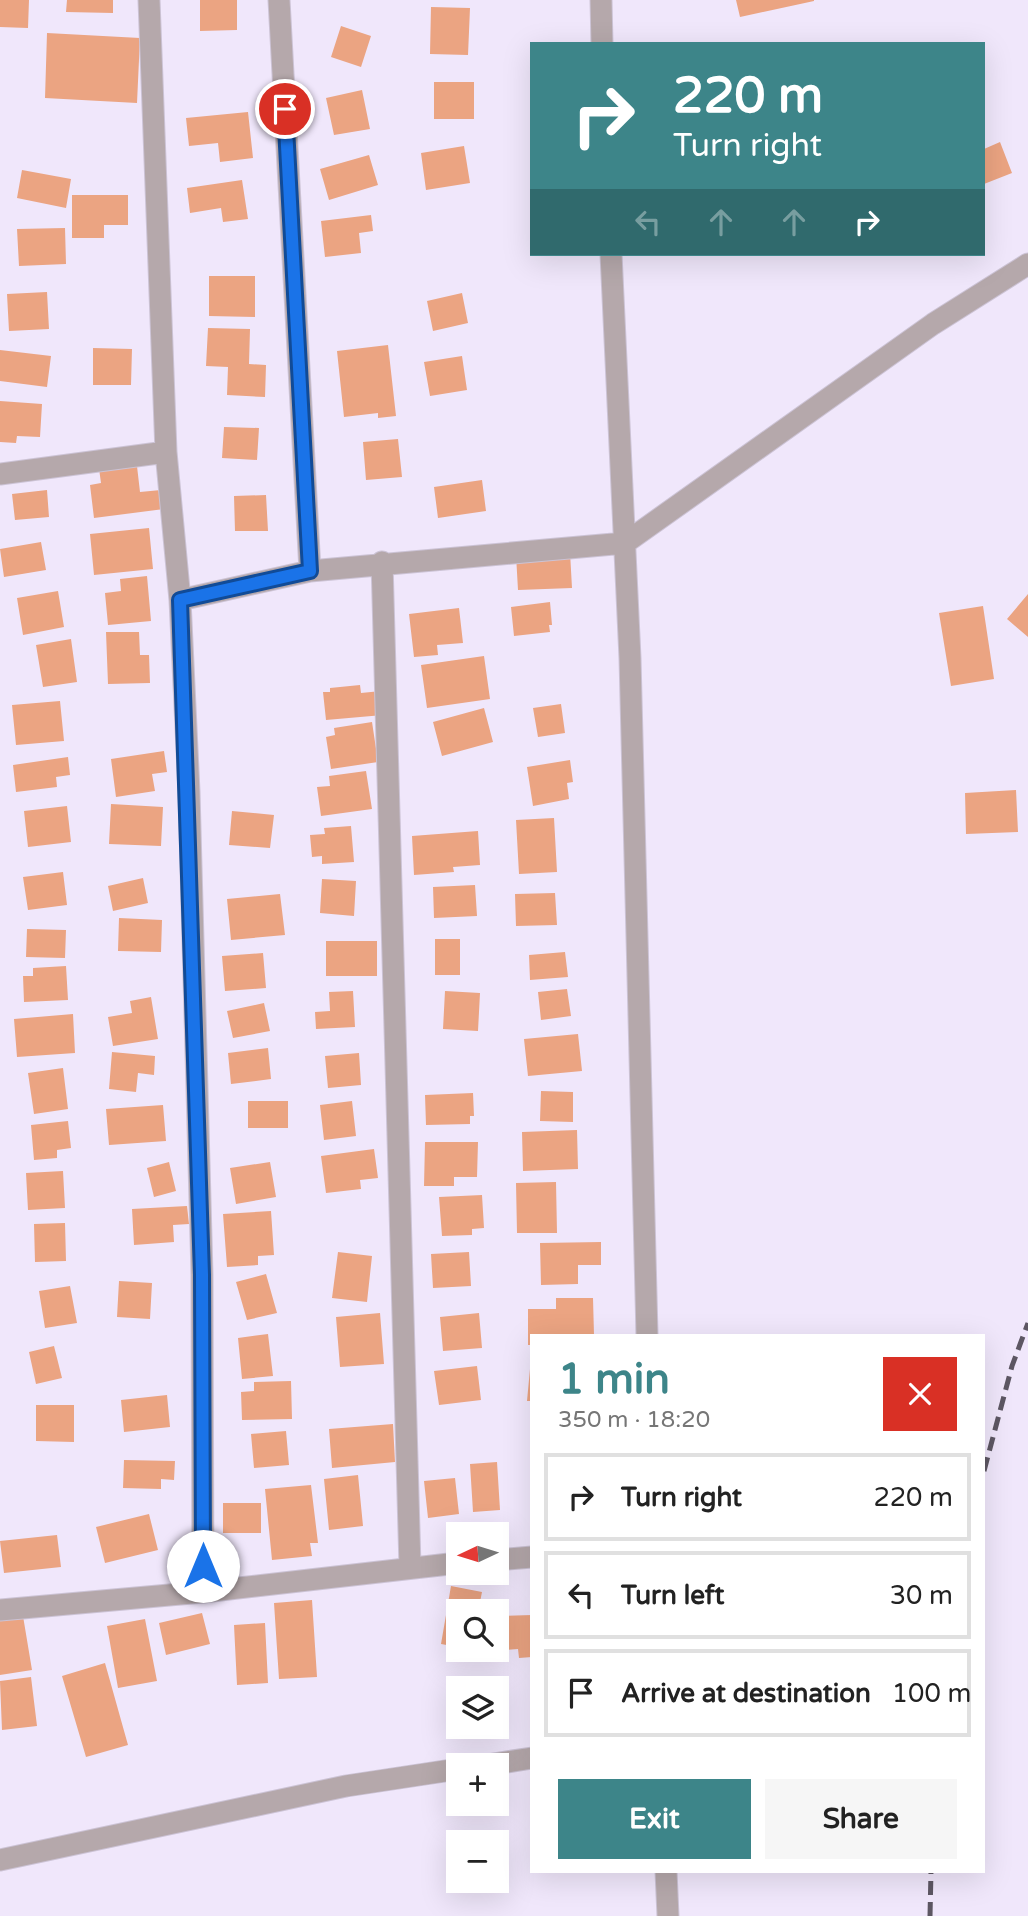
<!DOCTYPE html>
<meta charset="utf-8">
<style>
body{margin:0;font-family:"Varela Round",sans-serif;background:#f6f6f6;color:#222;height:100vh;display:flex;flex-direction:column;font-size:26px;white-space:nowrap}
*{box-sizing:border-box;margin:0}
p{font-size:23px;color:#767676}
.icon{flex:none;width:38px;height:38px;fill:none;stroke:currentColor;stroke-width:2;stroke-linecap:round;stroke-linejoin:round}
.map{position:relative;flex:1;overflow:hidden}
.side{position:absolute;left:530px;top:1334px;width:455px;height:539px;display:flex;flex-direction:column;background:#fff;border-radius:0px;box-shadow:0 7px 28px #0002}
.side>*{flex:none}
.banner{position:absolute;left:530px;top:42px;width:455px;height:214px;border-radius:0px;box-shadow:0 7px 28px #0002;background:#3d8589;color:#fff;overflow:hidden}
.needle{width:46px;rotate:266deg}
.controls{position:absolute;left:446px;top:1522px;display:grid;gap:14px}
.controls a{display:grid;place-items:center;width:63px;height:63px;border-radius:0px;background:#fff;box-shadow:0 7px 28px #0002;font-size:35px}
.pin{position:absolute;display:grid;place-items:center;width:60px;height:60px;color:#fff;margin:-30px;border:4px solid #fff;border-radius:50%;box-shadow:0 2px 7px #0007}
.me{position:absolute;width:77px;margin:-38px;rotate:0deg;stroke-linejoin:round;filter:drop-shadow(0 0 5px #0008)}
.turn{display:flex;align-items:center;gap:24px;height:147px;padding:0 28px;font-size:32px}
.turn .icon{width:91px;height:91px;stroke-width:2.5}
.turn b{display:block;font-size:49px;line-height:60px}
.lanes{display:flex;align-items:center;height:66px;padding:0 28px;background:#0003;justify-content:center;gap:35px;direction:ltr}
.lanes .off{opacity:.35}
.round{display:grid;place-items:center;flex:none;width:74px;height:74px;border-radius:0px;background:#f6f6f6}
.summary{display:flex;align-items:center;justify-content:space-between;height:119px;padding:0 28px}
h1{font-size:42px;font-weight:800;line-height:52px;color:#3d8589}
.cta{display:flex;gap:14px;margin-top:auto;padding:14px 28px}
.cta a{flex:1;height:80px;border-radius:0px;background:#3d8589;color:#fff;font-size:28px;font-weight:800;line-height:80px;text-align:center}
.cta a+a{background:#f6f6f6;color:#222}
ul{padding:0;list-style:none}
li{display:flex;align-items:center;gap:21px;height:88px;margin:0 14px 10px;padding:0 14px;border:4px solid #e0e0e0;border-radius:0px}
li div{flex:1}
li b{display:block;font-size:26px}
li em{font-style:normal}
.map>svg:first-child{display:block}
.building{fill:#eba482}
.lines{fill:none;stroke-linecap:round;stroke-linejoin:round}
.street-casing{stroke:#ccc3d5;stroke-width:23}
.street{stroke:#b5a8ab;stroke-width:21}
.rail{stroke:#5d5763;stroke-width:5;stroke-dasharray:14 7;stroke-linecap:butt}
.route-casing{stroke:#114b97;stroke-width:18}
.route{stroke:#1a73e8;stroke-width:12}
</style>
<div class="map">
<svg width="1028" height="1916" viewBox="0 0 1028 1916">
<rect width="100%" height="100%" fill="#f0e7fb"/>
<path class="building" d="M0,0H29L28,28L0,27Z
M67,0H113V13L66,12Z
M200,0H237V30L200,31Z
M736,0H814V1L740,17Z
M431,7L470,8L468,55L430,54Z
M341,26L371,36L361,67L331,57Z
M47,33L140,38L137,103L45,98Z
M434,82H474V119H434Z
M362,90L370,129L334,135L326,98Z
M248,112L253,158L220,162L218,143L189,146L186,118Z
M1000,142L1012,173L984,184V149Z
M464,146L470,183L426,190L421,153Z
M369,155L378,185L329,200L320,169Z
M22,170L71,179L66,208L17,198Z
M242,180L248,219L223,222L221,208L190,213L187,188Z
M72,195H128V225H104V238H72Z
M371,215L373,231L359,233L361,253L325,257L321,221Z
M65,228L66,264L19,266L17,229Z
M209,276H255V317L209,316Z
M47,292L49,329L9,331L7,294Z
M462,293L468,323L433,331L427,301Z
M208,328L250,329L249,364L266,365L265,397L227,395L228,367L206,366Z
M388,345L396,416L378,418V413L344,417L337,351Z
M93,348L132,349L131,385H93Z
M0,350L51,356L47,387L0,381Z
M462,356L467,390L430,396L424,362Z
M0,401L42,404L40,437L17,436L16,443L0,442Z
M224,427L259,428L257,460L222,458Z
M398,439L402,477L366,480L363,442Z
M135,449L140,492L161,490L164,509L94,518L90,485L101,483L97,454Z
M482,480L486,511L438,518L434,487Z
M47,490L49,517L15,520L12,494Z
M266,495L268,531H235L234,496Z
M149,528L153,569L94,575L90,534Z
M41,542L46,570L4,577L0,549Z
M570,552L572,588L518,590L516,555Z
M147,576L151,621L108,625L105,593L121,591L120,579Z
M58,591L64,627L23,635L17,598Z
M1028,594V637L1007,619Z
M550,602L552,625H549L550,632L514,636L511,607Z
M983,606L994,679L951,686L939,613Z
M459,608L463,643L437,645L438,655L414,657L409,614Z
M106,632H139L140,655H149L150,683L108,684Z
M71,639L77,682L43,687L36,645Z
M484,656L490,699L427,708L421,665Z
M360,685L361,693L381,691L383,715L326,720L323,692H330V688Z
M60,701L64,741L16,745L12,705Z
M561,704L565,733L538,737L533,708Z
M484,708L493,742L442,756L433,722Z
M372,722L378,762L331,769L326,737L335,735L334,728Z
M164,751L167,772L152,774L155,791L116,797L111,759Z
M68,757L70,775L56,777L57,787L16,792L13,765Z
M570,760L573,782L567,783L569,799L533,806L527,767Z
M366,771L372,809L321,816L317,787L330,786L329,776Z
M1016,790L1018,832L966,834L965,793Z
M111,804L163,807L161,846L109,844Z
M67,806L71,842L28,847L24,811Z
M232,811L274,815L270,848L229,845Z
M554,818L557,872L519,874L516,820Z
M351,826L354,862L322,864V856L312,857L310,835L325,834L324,828Z
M478,831L480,865L453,867L454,872L414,875L412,836Z
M63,872L67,905L28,910L23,877Z
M143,878L148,903L113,911L108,886Z
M322,879L356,881L354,916L320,913Z
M475,885L477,916L434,918L433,887Z
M555,893L557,925L516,926L515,894Z
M280,894L285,935L231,940L227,899Z
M119,918L162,920L161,952L118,951Z
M27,929L66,930L65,958L26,957Z
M435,939H460V975H435Z
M326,941H377V976H326Z
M565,952L568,977L530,980L529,955Z
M263,953L266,988L225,991L222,956Z
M66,966L68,1000L24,1002L23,976H33V968Z
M567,989L571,1016L541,1020L538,992Z
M353,991L355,1027L316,1029L315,1012L330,1011L329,992Z
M445,991L480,993L478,1031L443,1029Z
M151,997L158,1039L113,1046L108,1017L132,1013L130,1001Z
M264,1003L270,1031L233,1038L227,1011Z
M73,1014L75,1053L17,1057L14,1019Z
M578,1034L582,1071L528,1076L524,1039Z
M268,1048L271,1079L231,1084L228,1053Z
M112,1052L155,1056L154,1075L138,1073L136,1092L109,1089Z
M359,1053L361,1085L328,1088L325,1056Z
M63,1068L68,1109L34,1114L28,1073Z
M541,1091L573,1092V1122L540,1121Z
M473,1093L474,1116H470V1124L426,1125L425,1095Z
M248,1101H288V1128H248Z
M352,1101L356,1136L324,1140L320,1105Z
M163,1105L166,1141L109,1145L106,1109Z
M68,1121L71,1148L57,1150V1158L34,1160L31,1125Z
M577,1130L578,1169L523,1171L522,1132Z
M425,1142H478L477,1177H454V1186H424Z
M374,1149L378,1178L360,1180L361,1189L326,1193L321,1156Z
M169,1162L176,1191L154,1197L147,1168Z
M270,1162L276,1197L236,1204L230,1168Z
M63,1171L65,1208L28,1210L26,1173Z
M556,1182L557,1233H517L516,1183Z
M482,1195L484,1228L472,1229V1235L442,1236L439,1197Z
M187,1206L189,1224L173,1225L174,1242L134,1245L132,1209Z
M271,1211L274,1255L258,1256V1265L227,1267L223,1214Z
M65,1223L66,1261L35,1262L34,1224Z
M601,1242V1265H578V1284L541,1285L540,1243Z
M338,1252L372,1256L367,1302L332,1298Z
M469,1252L471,1286L433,1288L431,1254Z
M266,1274L277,1313L247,1320L236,1282Z
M119,1281L152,1283L150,1319L117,1317Z
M70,1286L77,1323L45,1328L39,1291Z
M556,1298H593L594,1335H532V1345H528V1309H556Z
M380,1313L384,1364L340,1367L336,1317Z
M479,1313L482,1348L443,1351L440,1317Z
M268,1334L273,1376L242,1379L238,1338Z
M54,1346L62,1378L36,1384L29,1352Z
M477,1366L481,1400L439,1405L434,1371Z
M530,1369H532V1401H527Z
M291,1381L292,1419L242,1420L241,1392L254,1391V1382Z
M167,1395L170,1427L124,1432L121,1400Z
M36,1405H74V1442L36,1441Z
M393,1424L395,1462L332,1468L329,1429Z
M286,1431L289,1465L254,1468L251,1434Z
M124,1460L175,1461L174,1480L161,1479V1489L123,1488Z
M497,1462L500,1510L473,1512L470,1464Z
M358,1475L363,1526L329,1530L324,1479Z
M455,1478L459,1514L428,1518L424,1481Z
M311,1485L318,1543H310L312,1556L272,1560L265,1489Z
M223,1503H261V1533H223Z
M149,1514L158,1550L105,1563L96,1527Z
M57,1535L61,1567L4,1573L0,1541Z
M451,1586L482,1592L478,1612H458V1647L441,1644Z
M312,1600L317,1677L279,1679L274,1603Z
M202,1613L210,1644L166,1655L159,1623Z
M532,1615V1657L519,1658L518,1649L506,1650L504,1616Z
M23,1616L32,1670L0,1675V1620Z
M145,1619L157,1681L118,1688L107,1626Z
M265,1623L268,1683L237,1685L234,1625Z
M105,1663L128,1745L86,1757L62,1676Z
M31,1677L37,1726L2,1730L0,1681Z"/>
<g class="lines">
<g class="street-casing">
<path id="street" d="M149,0L166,452L180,600L189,792L202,1275L203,1592
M279,0L310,571L625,543L933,324L1028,264
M601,0L602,44
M611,254L630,658L647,1335
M0,474L166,452
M382,562L410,1567
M180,600L310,571
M497,1560L532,1557
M0,1610L203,1592L458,1563
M481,1766L532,1758
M0,1860L346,1786L458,1769
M666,1871L668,1916"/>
</g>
<use href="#street" class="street"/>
<path class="rail" d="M984,1471L1012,1366L1028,1323
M930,1916L931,1871"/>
</g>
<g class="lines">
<g class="route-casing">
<path id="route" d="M203,1566L202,1275L180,600L310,571L285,109"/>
</g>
<use href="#route" class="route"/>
</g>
</svg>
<div class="controls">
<a><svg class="needle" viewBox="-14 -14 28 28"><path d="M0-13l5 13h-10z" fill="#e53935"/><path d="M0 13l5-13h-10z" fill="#767676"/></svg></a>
<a><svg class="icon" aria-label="search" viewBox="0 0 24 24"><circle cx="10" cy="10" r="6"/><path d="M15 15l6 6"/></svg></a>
<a><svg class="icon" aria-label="layers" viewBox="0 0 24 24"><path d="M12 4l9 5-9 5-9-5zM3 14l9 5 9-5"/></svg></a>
<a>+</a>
<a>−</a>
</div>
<div class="pin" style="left:285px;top:109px;background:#d93025"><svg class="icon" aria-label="arrive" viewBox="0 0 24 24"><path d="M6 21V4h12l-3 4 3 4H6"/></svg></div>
<svg class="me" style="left:203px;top:1566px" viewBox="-20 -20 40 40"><circle r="19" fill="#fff"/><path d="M0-13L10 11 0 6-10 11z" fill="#1a73e8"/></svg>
<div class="banner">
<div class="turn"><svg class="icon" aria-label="right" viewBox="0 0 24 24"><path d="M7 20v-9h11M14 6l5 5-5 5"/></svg><div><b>220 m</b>Turn right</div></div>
<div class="lanes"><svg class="icon off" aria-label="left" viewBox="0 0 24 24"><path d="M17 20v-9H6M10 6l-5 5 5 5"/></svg><svg class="icon off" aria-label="ahead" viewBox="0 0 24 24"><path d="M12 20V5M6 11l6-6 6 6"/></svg><svg class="icon off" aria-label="ahead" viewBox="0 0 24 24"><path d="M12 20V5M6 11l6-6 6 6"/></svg><svg class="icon" aria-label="right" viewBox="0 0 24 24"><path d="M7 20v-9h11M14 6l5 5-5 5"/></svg></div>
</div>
<section class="side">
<div class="summary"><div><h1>1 min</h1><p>350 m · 18:20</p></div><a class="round" style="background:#d93025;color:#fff"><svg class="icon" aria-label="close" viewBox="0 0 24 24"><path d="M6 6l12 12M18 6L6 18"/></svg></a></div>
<ul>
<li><svg class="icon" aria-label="right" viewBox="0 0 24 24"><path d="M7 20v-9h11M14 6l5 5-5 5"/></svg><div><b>Turn right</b></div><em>220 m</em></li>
<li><svg class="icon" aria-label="left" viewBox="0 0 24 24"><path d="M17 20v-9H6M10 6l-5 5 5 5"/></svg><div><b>Turn left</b></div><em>30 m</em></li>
<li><svg class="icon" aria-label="arrive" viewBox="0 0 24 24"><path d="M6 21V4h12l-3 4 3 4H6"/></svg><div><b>Arrive at destination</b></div><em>100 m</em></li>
</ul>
<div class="cta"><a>Exit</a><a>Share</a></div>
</section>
</div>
